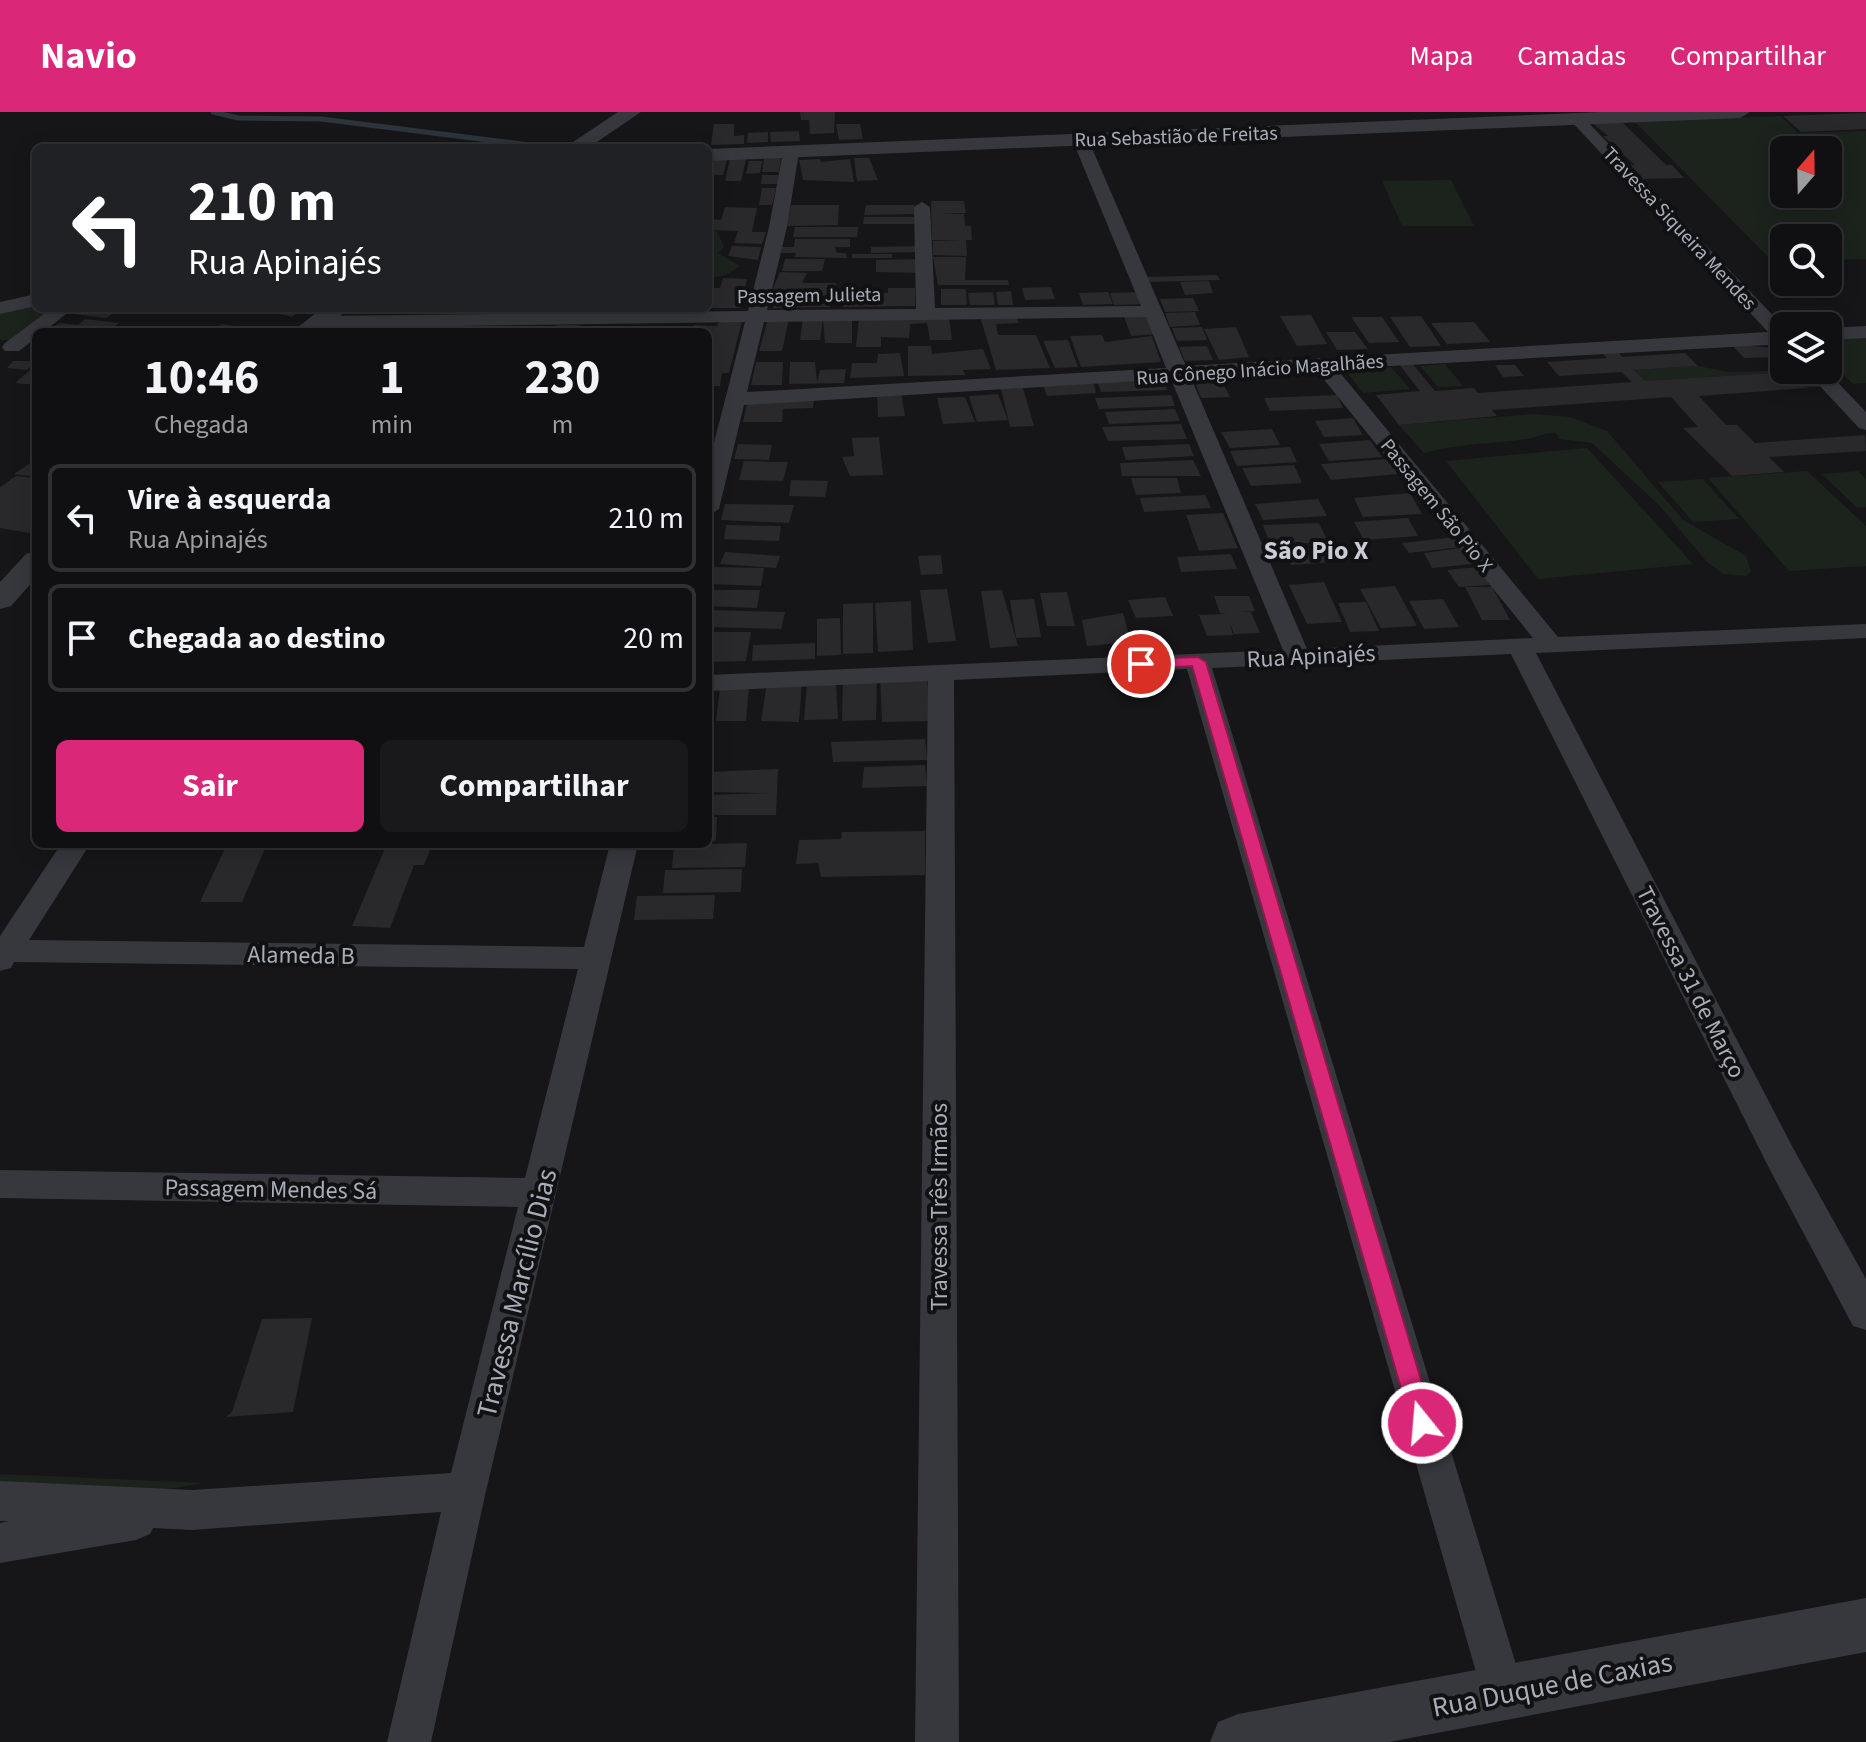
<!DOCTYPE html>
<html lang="pt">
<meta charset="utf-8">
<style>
body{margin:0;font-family:"Source Sans 3",sans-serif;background:#19191b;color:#f1f3f6;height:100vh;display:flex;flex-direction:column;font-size:30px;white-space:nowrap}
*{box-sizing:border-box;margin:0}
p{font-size:26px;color:#9c9d9f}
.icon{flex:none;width:44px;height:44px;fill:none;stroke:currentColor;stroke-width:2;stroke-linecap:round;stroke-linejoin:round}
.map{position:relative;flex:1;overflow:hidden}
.side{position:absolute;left:32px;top:216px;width:680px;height:520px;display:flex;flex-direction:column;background:#101012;border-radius:12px;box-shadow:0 4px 20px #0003,0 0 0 2px #303032}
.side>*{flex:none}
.hud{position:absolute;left:32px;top:32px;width:680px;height:168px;border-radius:12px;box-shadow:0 4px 20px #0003,0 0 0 2px #303032;background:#202124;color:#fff;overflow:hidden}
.needle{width:52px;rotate:20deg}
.fabs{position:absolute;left:1770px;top:24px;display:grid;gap:16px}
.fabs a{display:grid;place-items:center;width:72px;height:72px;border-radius:12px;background:#101012;box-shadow:0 4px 20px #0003,0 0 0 2px #303032;font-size:40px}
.pin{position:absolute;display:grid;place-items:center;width:68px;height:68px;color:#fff;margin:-34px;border:4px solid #fff;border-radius:50%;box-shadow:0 2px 8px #0007}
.me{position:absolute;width:88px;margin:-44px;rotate:343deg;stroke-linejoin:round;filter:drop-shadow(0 0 6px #0008)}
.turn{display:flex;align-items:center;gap:28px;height:168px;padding:0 24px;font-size:36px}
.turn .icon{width:104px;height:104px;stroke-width:2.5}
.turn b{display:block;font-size:56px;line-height:68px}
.eta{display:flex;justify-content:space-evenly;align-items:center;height:136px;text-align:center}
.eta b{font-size:48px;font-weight:700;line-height:56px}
.button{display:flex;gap:16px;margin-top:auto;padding:16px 24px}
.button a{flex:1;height:92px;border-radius:12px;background:#db2777;color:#fff;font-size:32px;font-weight:700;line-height:92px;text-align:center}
.button a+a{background:#19191b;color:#f1f3f6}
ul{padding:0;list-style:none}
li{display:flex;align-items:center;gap:24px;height:108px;margin:0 16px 12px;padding:0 8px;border:4px solid #303032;border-radius:12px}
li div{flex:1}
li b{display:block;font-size:30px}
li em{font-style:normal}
header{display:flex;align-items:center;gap:48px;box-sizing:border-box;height:112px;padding:0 40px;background:#db2777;color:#fff}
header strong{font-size:38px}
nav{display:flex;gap:44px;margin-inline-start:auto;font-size:28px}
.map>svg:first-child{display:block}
.green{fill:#1c231d;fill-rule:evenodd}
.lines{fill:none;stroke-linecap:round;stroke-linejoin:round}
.stream{stroke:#2c353c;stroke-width:5}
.building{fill:#29292c}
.minor{fill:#37383d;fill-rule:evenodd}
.tertiary{fill:#37383d;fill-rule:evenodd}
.route{fill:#db2777;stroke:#8e194d;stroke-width:2}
.labels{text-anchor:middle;stroke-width:8;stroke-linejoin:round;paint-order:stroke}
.far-street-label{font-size:20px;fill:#a8adb8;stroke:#111113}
.street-label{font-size:24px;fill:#a8adb8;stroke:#111113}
.far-district-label{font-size:26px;font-weight:bold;fill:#c9ccd4;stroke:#111113}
.near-street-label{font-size:28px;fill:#a8adb8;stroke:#111113}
</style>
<header>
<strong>Navio</strong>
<nav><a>Mapa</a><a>Camadas</a><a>Compartilhar</a></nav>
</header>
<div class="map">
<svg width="1866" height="1630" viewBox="0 0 1866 1630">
<rect width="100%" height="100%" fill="#161618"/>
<path class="green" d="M1781,4L1798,21L1866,19V147L1828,148V126H1784V150H1773L1634,9ZM1784,38H1828V82H1784Z
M1451,68L1474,114H1402L1382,69Z
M708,119H717L724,135L718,141L740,154L726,163L708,166Z
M36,191V196H60L19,229L0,228V198Z
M1866,222V271L1853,272L1828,247V225Z
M1445,252L1463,274L1438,275L1420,254Z
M1698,254L1729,260L1804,258L1821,275L1806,276L1788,260L1645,269L1634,258Z
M1391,255L1410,277L1363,281L1346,259Z
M1534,302L1570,305L1607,319L1683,408L1746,444L1751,460L1746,464L1723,462L1707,450L1659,393L1592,331L1559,327L1556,321C1547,320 1541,324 1532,326C1496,332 1459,331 1424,341L1399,313Z
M1587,336L1693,452L1538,467L1446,349Z
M1807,359L1866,414V454L1789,459L1708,366Z
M1858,359L1866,367V395L1857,396L1822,362Z
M1703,367L1739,407L1693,410L1658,370Z
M0,1362L204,1371L0,1405Z"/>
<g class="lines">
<path class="stream" d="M213,0L238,6L321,7L553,36"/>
</g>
<path class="building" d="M800,0H835L834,21L810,22L809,8H801Z
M1866,1V17L1801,20L1783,4Z
M1620,8L1666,53H1672L1684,66L1643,67L1630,53H1635L1603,24H1608L1591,10Z
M714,12H734V24L744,23V32L711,33Z
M836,12H860L863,27L839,28Z
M799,19L800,29L771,30L770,20Z
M768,20V30L747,31L748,21Z
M764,45H781L779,60H762Z
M854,46H869L878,68L857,69Z
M730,47H746L741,69H725Z
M820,47L821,50L850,47L854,70L803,68L799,48Z
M712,48H727L723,63H708Z
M749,49H762L760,61L746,62Z
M762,63H781L779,72H761Z
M762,76H776L772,93H759Z
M931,89H964L966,101L939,102H964L965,114H971L972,128H966L967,144L933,143V129L963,128H932Z
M791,93H839L838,113L787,114Z
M866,93H914L915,102L864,103Z
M725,95L757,96L752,120H766L762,132L734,131L738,119L708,118V107L721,108Z
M864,105H918V112H863Z
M795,115H858L857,125H793Z
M795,127H850V135H835L837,141H846L847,146L795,145L796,141H781L782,135H794Z
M732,134L761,135L758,148L728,144Z
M919,134V140L871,141V135Z
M852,142H892V146H852Z
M933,145H966L965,168H1008L1009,173H938Z
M785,147H825L822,159H782Z
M922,147L921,161L876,160V148Z
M780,160L807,161L802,171H836L834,182H830V195L773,196L774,189L787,188L789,183H821L771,181Z
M1217,163L1220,168L1149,170L1147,165Z
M723,166L747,167L741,196H708V176H720Z
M1209,169L1213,181L1185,183L1180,170Z
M1051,175L1055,187L1025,188L1022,176Z
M888,176H915V194L843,195L846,182L888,181Z
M941,177H966L967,193H941Z
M1011,179L1013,193H998L996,180Z
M993,180L995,193H970L968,181Z
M1108,180L1113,192L1083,193L1079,181Z
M1139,180L1144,192L1114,193L1110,181Z
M1193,186L1199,199L1165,200L1160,187Z
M72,196H121L106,206L66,201Z
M256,196H303L292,205Z
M1195,200L1200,213L1170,215L1165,201Z
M1123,202H1148L1156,222L1131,224Z
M1015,203L1019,211L996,212L998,223H1036L1050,256L996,258L980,204Z
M1311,203L1327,232L1297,234L1280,204Z
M1421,204L1441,234L1410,235L1390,205Z
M910,205L949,206L952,228H930L927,211L910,212L909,226L881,225V235H856L859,206L910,208Z
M1351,205H1382L1399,230L1369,231Z
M85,207L119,211L107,220H46L60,211L78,213Z
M768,207H789L782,239H759Z
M803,207H823L820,228H800Z
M823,207H852V231H825Z
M719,208L742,209L729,261H722L720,274H708V220H691L694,213L717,214Z
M336,210L376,219V220H323Z
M1474,210L1490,230L1447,232L1431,211Z
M222,212L258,218L257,220H210Z
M556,213H580L577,220H553Z
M461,215L498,218V220H457Z
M641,215L686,216L685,220H640Z
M1202,215L1207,228L1177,229L1172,216Z
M1236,215L1249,245L1219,248L1204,217Z
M1326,220H1355L1368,237L1337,238Z
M1102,223L1105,230L1152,224L1161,250L1081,255L1070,224Z
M1068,228L1078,255L1055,256L1043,229Z
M1731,232L1772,236L1784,245L1744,246Z
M908,234H931L932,242L983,237L991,257L963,258L965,263L908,264Z
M1207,234L1213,248L1185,249L1179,235Z
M1615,236L1622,245L1685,241L1698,254L1634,258L1645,269L1788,260L1806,276L1699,284L1726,313H1737L1755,331L1865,323L1866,339L1769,345L1784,360L1732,364L1683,316L1698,315L1671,285L1492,298L1497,304L1399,313L1376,283L1420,279L1398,251L1411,250L1435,279L1474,276L1478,281L1632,270L1621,260L1559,264L1547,250L1607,246L1600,238Z
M900,241L904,264L850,266L852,251H877L878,242Z
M13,249H35L27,258L7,256Z
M756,250H783L782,273H751Z
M790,250H815L817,270L820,258L846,257L844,271L789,272Z
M36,253V273L15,271Z
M1495,253H1515L1524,264L1503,265Z
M1217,260L1230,285L1201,286L1192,262Z
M1164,266L1167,278L1101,280L1097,268Z
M1093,269L1096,281L1047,284L1043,272Z
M1023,276L1034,314L1010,315L1001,277Z
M877,281H901L905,304L878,305Z
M998,282L1008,308L977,310L969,284Z
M1171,283L1175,294L1099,297L1095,286Z
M1337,283L1343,296L1270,299L1264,286Z
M814,285L813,296L783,297L782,310H743L748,287Z
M965,285L975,310L943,312L937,286Z
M1175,297L1180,309L1109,312L1105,300Z
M1353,306L1363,323L1324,325L1315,309Z
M1181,312L1187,327L1108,329L1102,315Z
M1272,317L1280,333L1230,336L1221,320Z
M879,325L883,363L850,364L842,345L854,344L852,326Z
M1370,328L1382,345L1329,349L1319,332Z
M738,332L772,333L769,348L734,347Z
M1189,332L1194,344L1126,348L1122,335Z
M1290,335L1297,350L1237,354L1230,339Z
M36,347V365L14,362Z
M1388,347L1399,362L1331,368L1321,352Z
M1193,348L1201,364H1122L1120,351Z
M744,349L777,350H788L783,369L739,368Z
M1294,353L1302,371L1251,374L1242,356Z
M16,364L36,366V414L30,421L0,416V375Z
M1131,366H1177L1181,381L1136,383Z
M791,368L828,369L825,385L789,384Z
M1410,381L1422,402L1363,405L1354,386Z
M1205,383L1211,396L1144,400L1140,386Z
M1318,387L1327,404L1263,408L1255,392Z
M725,392L794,393L789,411L721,408Z
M1223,401L1238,436L1199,439L1186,403Z
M1408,406L1418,424L1364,428L1354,410Z
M1319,411L1328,430L1270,433L1263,413Z
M726,413L781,414L779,429L724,427Z
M1455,425L1461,435L1409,441L1402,431Z
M1329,435L1336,450L1291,453L1283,438Z
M1461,436L1472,452L1432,456L1424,441Z
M725,440L780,444L776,456L720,452Z
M1231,442L1237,457L1181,460L1177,445Z
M941,443L943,462L921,463L918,444Z
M708,455L764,456L761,474L708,472Z
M1478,455L1490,473L1459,475L1447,458Z
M1324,470L1342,510L1307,512L1289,473Z
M1395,474L1417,514L1381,516L1360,477Z
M1465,475H1492L1510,508H1482Z
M947,477L956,529L928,531L920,478Z
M708,478H760L757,496L708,494Z
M1002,478L1018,534L990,536L981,479Z
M1067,480L1075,514H1047L1040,481Z
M1214,484H1249L1255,499L1242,500H1251L1260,521L1234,522L1229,509L1233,523L1207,524L1199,503L1226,502L1220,501Z
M1165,485L1173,504L1136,506L1128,488Z
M1034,487L1041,525L1016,526L1010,488Z
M1443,487L1459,515L1424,517L1409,489Z
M911,489L913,538L878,540L875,491Z
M1366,490L1379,519L1350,520L1338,491Z
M873,491V541L843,542V492Z
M708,498L785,500L781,517L708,515Z
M1123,501L1131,530L1087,534L1082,508Z
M840,506L841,543L817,544V507Z
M708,520H751L746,549L708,550Z
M815,531V547L752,549L753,533Z
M927,562L930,609L882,610L880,564Z
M843,565H877L876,608L842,609Z
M802,569L799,610L761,609L767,570Z
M836,571L838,607L804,608L807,572Z
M749,574L746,609H716L720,576Z
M925,627L927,648L833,650L831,630Z
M925,653L927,674L862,676L864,655Z
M778,657L776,703H708V683L770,681L708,680V660Z
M708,705H717L716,729H708Z
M925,719V763L821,765L818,751L796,752L799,728L841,727L842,720Z
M747,731L745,755L672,756L674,733Z
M227,732H267L242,790H200Z
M386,734L431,736L424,753H414L390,816L352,814Z
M742,757L741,780L663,781L665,758Z
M715,783L713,807L634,808L637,784Z
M312,1206L293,1300L226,1305L232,1300L262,1207Z"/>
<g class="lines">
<path class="minor" d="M1576,1L1581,3L1784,215V232L1337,257L1558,525L1866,512V526L1536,541L1793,1036L1866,1167V1218L1853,1214L1769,1056L1511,542L1212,556L1525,1582L1519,1598L1503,1604L1487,1598L1187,557L954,568L959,1630H915L928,569L708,579V563L1283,538L1171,267L744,293L719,397L708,404V354L745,210L318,216L309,210L318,204L748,199L769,115L783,40L791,35L799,40L787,115L767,198L916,197L914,95L922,90L930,95L935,196L1141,194L1072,27L1080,22L1088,27L1186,254L1768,220L1571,9V3ZM1146,205L1166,256L747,280L764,210ZM1317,259L1533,526L1307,537L1191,266Z
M36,182V194L0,202V190Z
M52,196H73L44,220H36V226L19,239H5L2,235L5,231Z
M1866,214V226L1828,228V216Z
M1805,258H1826L1866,300V318L1859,316Z
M61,732H90L29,828L584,835L610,732H638L486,1379L431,1630H387L441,1400L192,1418L153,1416L150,1422L136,1428L0,1451V1411L9,1409H0V1369L192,1378L451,1361L518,1095L0,1086V1058L525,1066L578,857L14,850L11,856L0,859V824Z"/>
<path class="tertiary" d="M618,0H641L588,36H564Z
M1602,0H1750L1740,6L708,49V37Z
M322,196H350L320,220H292Z
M36,439V466L11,494L0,497V470L26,442Z
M1866,1486V1540L1389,1630H1210L1218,1610L1238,1602Z"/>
</g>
<path class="route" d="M1198,545L1206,550L1434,1311L1431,1319L1422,1322L1414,1319L1411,1311L1192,554L1141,557L1133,552L1141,547Z"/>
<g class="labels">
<g class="far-street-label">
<text transform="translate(1176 24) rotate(-2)" y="7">Rua Sebastião de Freitas</text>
<text transform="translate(1680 116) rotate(47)" y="7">Travessa Siqueira Mendes</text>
<text transform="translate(809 183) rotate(-1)" y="7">Passagem Julieta</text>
<text transform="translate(1260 257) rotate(-4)" y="7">Rua Cônego Inácio Magalhães</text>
<text transform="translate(1437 393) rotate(51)" y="7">Passagem São Pio X</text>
</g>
<g class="street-label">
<text transform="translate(1311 544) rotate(-3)" y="8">Rua Apinajés</text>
<text transform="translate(301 843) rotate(1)" y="8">Alameda B</text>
<text transform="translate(1691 870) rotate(63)" y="8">Travessa 31 de Março</text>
<text transform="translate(271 1077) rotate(1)" y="8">Passagem Mendes Sá</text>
<text transform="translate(939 1095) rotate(-90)" y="8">Travessa Três Irmãos</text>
</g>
<g class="far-district-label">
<text x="1316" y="447">São Pio X</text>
</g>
<g class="near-street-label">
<text transform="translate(516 1181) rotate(-76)" y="10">Travessa Marcílio Dias</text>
<text transform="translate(1552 1572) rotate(-11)" y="10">Rua Duque de Caxias</text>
</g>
</g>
</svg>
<div class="fabs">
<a><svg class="needle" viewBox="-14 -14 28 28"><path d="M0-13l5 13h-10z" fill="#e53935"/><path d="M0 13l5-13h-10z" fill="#9c9d9f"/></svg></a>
<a><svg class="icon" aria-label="search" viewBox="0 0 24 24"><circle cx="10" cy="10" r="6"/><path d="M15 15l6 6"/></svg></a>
<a><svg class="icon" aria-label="layers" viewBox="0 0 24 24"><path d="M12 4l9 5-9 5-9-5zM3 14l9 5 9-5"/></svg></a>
</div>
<div class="pin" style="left:1141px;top:552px;background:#d93025"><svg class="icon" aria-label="arrive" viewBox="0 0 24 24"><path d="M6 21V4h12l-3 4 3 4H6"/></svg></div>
<svg class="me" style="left:1422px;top:1311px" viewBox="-20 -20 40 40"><circle r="17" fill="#db2777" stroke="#fff" stroke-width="3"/><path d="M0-11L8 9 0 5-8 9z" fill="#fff"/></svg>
<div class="hud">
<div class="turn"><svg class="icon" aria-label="left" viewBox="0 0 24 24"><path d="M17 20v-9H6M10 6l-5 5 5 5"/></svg><div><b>210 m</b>Rua Apinajés</div></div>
</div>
<section class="side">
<div class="eta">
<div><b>10:46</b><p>Chegada</p></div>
<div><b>1</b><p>min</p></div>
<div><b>230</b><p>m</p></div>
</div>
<ul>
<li><svg class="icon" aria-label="left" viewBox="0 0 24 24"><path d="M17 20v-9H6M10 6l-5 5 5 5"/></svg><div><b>Vire à esquerda</b><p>Rua Apinajés</p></div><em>210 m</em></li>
<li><svg class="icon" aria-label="arrive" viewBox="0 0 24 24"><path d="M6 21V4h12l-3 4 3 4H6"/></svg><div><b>Chegada ao destino</b></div><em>20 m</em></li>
</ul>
<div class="button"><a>Sair</a><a>Compartilhar</a></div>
</section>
</div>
